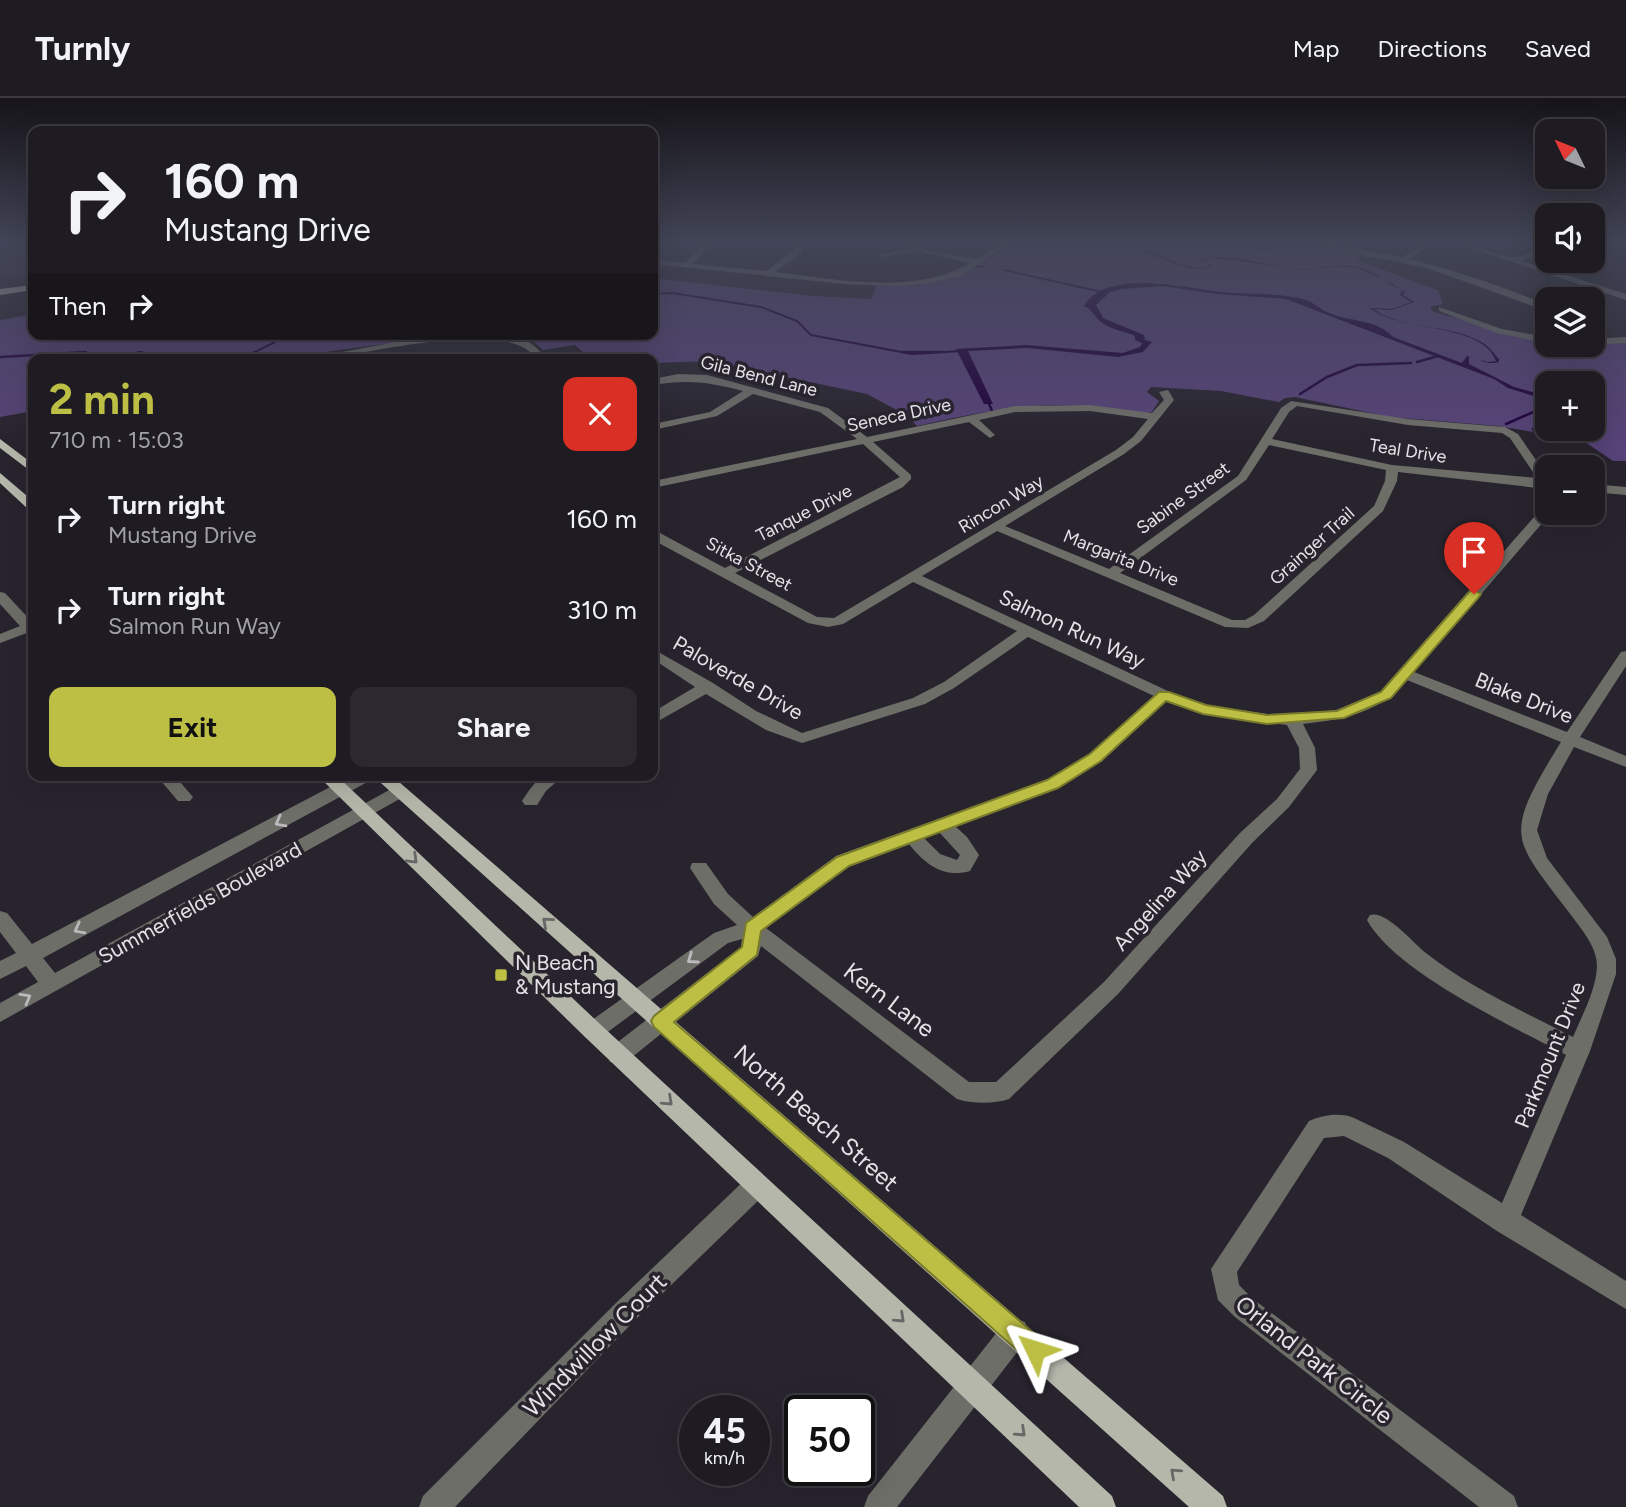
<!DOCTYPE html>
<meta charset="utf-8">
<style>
body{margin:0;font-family:Figtree,sans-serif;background:#2b282f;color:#f1f3f6;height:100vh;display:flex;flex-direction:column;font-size:26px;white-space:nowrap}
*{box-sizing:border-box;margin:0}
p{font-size:23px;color:#a1a1a5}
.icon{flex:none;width:38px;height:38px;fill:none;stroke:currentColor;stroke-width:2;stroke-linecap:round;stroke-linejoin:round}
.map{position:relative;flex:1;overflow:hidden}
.panel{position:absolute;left:28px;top:256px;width:630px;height:427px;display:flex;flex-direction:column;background:#1e1b22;border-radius:14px;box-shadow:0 7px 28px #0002,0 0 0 2px #3c3940}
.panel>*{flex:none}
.banner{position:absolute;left:28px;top:28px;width:630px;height:214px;border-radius:14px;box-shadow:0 7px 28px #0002,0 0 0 2px #3c3940;background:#1e1b22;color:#f1f3f6;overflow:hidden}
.needle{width:46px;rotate:313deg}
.tools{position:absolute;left:1535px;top:21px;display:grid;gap:14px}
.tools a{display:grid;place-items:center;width:70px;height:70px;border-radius:14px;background:#1e1b22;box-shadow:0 7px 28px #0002,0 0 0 2px #3c3940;font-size:35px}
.speed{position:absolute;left:679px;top:1297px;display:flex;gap:14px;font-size:35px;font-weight:700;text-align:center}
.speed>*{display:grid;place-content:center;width:91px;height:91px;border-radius:50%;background:#1e1b22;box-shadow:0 7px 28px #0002,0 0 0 2px #3c3940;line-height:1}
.speed small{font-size:18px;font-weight:400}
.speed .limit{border:4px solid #111;border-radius:10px;background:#fff;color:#111}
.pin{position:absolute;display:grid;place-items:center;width:60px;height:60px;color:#fff;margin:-72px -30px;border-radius:50% 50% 50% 0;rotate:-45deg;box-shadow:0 0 7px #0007}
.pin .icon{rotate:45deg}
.me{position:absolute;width:77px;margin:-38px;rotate:311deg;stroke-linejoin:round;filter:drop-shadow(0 0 5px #0008)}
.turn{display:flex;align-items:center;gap:24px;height:147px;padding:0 21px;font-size:32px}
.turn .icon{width:91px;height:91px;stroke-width:2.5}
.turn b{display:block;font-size:49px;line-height:60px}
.then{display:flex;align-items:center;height:66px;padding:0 21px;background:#0003;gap:14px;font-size:26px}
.round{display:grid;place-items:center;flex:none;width:74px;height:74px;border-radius:14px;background:#2b282f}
.overview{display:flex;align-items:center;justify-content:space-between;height:119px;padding:0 21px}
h1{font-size:42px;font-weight:700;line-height:52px;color:#bcbf44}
.button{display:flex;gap:14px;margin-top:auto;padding:14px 21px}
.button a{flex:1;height:80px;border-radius:14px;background:#bcbf44;color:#111;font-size:28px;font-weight:700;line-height:80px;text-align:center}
.button a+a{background:#2b282f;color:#f1f3f6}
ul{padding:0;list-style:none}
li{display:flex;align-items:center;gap:21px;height:91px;padding:0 21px}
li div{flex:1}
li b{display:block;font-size:26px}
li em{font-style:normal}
header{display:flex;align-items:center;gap:42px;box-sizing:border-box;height:98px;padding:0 35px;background:#1e1b22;border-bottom:2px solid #3c3940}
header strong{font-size:33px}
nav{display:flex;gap:38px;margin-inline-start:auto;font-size:24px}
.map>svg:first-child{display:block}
.built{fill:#342f3d}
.green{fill:#574378;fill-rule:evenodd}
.water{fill:#21033e}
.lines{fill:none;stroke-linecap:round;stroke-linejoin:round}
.stream-far1{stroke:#21033e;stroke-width:2}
.stream{stroke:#21033e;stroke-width:2.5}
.minor{fill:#6e6e69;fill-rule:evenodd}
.major{fill:#b6b7ab;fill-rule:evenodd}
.oneway{stroke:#bbb9bc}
.oneway2{stroke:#686666}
.route{fill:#bcbf44;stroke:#7a7c2c;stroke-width:2}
.poi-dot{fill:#bcbf44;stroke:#28242e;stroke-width:2.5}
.labels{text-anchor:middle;stroke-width:7;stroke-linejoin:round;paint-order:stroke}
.far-street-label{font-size:18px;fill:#e4e1e8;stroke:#28242e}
.street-label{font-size:21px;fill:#e4e1e8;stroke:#28242e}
.poi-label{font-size:21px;fill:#e4e1e8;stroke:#28242e;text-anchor:start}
.near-street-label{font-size:24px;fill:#e4e1e8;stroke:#28242e}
</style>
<header>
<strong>Turnly</strong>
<nav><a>Map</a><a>Directions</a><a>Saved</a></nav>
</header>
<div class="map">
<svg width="1626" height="1409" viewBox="0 0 1626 1409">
<rect width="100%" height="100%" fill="#28242e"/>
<path class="built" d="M0,145H33V177L0,181Z"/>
<path class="green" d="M1013,145H1207L1269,153L1272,145L1364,153L1356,162L1438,192L1443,206L1432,208L1430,211L1434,214L1547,244V247L1626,245V363H1613L1569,333L1531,330L1533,334L1498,328L1390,319L1295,299L1285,300L1279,304L1221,293L1151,289L1147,294L1159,303L1152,314L1147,315C1118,311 1090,307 1061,307C1012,307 965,317 917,328L906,317L867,296L710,263L653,265V261H591L575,247L543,252L534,244L503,236H653V180L813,198L872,201L876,187C921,187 951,184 990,160C998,156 1007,151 1013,145ZM1547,285H1592V331H1547Z
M33,216V236H457L273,261H33V313L0,319V222Z"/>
<path class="water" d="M1132,145C1137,150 1145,150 1152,154C1171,162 1186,171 1208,170L1209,167L1200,162C1233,151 1269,171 1302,171C1321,172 1338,165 1357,169C1375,173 1389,187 1405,194L1403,197L1414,204L1392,212L1373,211C1406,233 1450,225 1483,245C1490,249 1494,256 1499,261V264C1487,268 1480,260 1469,259V266L1514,289L1547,298V302L1508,290L1494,281L1286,201L1217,196L1163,188L1122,191L1110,194L1096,207L1103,220L1144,237L1145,242L1152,244L1143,254L1118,259L1028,250L968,253L993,306H984L956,251L1026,247L1123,255L1140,249L1142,245L1135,242V238C1125,233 1111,232 1101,224C1094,218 1093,212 1084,208C1105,170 1187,190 1221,194C1249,197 1279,194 1306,202C1315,205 1321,212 1329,215C1350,224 1377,221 1393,239L1462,265L1467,258L1488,264L1496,263C1482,224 1401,235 1370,210L1392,211L1411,204L1400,197L1402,193L1391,185L1358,170L1330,168L1304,172L1214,160L1203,162L1212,168C1192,179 1153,155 1133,149L1130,146Z"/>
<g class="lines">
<path class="stream-far1" d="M976,168L984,169
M1004,172L1102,194
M653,196L672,195L761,209L797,223L811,237L912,256
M55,256H150
M251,256L291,236
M913,256L961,253"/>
<path class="stream" d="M138,254L184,261
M902,254H942
M0,259L86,254
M228,261L245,259L255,254
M1417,264L1438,258
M1300,296L1327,279L1357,267L1411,265
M987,301L992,313
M1506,326L1547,308"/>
<path class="minor" d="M704,145H712L693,166L766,173L794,152L795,145H803L801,155L775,174C836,181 914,198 970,165L917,153L883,159L879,157L910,150L901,145H912L930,153L976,161L1002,145H1012L960,178L930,185L898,188L844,186L653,166V162L685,165Z
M1303,145L1339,147L1402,159L1425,145H1435L1409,161C1457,173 1502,188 1547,207V213L1427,170Z
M1456,145C1476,145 1499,161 1516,159C1528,158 1537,150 1547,146V151L1522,163L1626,196V202Z
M1439,209L1502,231L1547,239V245L1497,235L1439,213Z
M457,236C486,236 529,230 545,261H535C515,219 366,255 327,261L321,258L401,243Z
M1626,239V245L1592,247V241Z
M678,276L707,277L828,310L867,339L1015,308L1090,307L1152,315L1164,302L1159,294L1168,292L1174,302L1141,343L1124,356L1005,428L1109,471L1238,378L1281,310L1291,303L1408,321L1505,329L1518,336L1547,378V391L1398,374L1397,383L1383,413L1264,523L1248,530L1225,529L997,433L922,478L1170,594L1206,607L1267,616L1293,617L1336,612L1380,594L1543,409L1547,408V415H1551L1414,574L1567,634L1621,554L1626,553V568L1580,639L1626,658V669L1574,649L1548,696L1537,732L1547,760L1607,839L1616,861V876L1590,953L1521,1117L1626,1183V1211L1497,1133L1388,1060L1344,1038L1324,1040L1237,1174L1239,1187L1253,1201L1514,1398L1518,1409H1479L1235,1219L1218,1202L1211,1171L1309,1023C1322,1017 1341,1014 1354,1020L1404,1044L1502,1105L1566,957C1514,929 1395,874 1367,822L1370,817C1386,812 1412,844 1426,855C1470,890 1523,913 1573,939C1582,917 1596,893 1597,868C1597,852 1586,837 1577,825C1512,738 1500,743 1561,644L1407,582C1379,615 1345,621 1303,626L1315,650L1317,672L1289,709L1252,745L1118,896L1009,1001C994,1006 972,1006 957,1001L761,848L758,858L626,964L618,966L610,964L607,957L610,950L741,849L742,841L728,845L601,939L593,942L585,939L582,933L585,927L714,835L737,827L714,806L690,770L692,765H706L728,796L753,819L836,758L1046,682L1090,655L1154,598L1028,539L954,590L925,606L802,645L766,632L706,596L653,626V614L695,589L653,561V551L713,585L756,613L802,635L913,600L944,584L1017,533L913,484L843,526L828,529L808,525L653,442V433L658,434L725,470L900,379L863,346L653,390V383L857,341L820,314L753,296L717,318L653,332V326L710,314L743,293C711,284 686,281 653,287V281ZM1297,308L1408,327L1502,335L1510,340L1537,380L1392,367L1272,341L1289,314ZM1090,313L1148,321L1133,339L1116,352L834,520L817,519L735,475L903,389L911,381V377L873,344L969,324L990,340L995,337L979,322L1015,314ZM1269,347L1386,372L1385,383L1374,408L1254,517L1245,522H1232L1120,475L1246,382ZM1166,603L1203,616L1287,627L1299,650L1300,671L1277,701L1240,735L1104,884L996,984H969L766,830L850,768L909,746C924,765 943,781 970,773L979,757L967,739L955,728L1058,690L1102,663ZM939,734L960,757L957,762L940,756L924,740Z
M1592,386L1626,389V397L1592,394Z
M0,494L5,495L33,525V537L27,535L0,545V536L20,528L0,506Z
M156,677H174L193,699L190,703H178Z
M353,677H375L373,681L43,860L55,875L393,690H405L408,694L405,698L0,924V905L38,884L26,868L0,881V863L16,855L0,834V813L7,815L32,846Z
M544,677H564L546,693L537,707H525L522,703C529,692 534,685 544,677Z
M757,1075L766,1079L769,1087L766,1095L634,1223L455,1409H419L423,1398L616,1205L748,1079Z
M1015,1221L1025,1224L1028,1234L1025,1244L897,1409H864L868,1398L1005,1224Z"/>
<path class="major" d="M33,187V192L0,197V191Z
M0,341L33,366V375L0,350Z
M0,375L33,403V413L29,412L0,385Z
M317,677H336L601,927L1112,1398L1116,1409H1079L585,939Z
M372,677H391L1223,1398L1227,1409H1189Z"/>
</g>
<defs><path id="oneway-chevron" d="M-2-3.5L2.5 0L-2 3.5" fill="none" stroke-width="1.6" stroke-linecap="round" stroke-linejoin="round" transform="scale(1.75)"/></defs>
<g class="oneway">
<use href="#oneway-chevron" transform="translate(280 724) rotate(152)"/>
<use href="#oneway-chevron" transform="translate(79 831) rotate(152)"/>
<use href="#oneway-chevron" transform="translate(692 861) rotate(145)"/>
<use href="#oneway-chevron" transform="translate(26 900) rotate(-29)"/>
</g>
<g class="oneway2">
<use href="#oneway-chevron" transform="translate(413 761) rotate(44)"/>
<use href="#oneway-chevron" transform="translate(547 824) rotate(-139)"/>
<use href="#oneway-chevron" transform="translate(668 1003) rotate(43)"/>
<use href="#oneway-chevron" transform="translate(900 1220) rotate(43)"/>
<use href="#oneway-chevron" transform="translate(1021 1334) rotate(43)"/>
<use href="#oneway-chevron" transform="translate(1175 1375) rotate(-138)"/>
</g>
<linearGradient id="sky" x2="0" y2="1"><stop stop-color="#161419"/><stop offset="0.42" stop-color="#424557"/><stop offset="1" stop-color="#424557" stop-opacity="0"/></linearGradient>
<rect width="1626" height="342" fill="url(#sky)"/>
<path class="route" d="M1474,492L1481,496L1479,499L1391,600L1344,620L1267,626L1203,616L1166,603L1101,663L1058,690L849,768L761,833L757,857L674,924L1044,1244L1048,1252L1044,1261L1035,1265L1027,1261L654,929L651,923L654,918L742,849L746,825L837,759L1047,682L1090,656L1159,594H1169L1206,607L1267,617L1337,613L1381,594L1470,493Z"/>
<rect class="poi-dot" x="494" y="870" width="14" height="14" rx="3.5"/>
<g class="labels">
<g class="far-street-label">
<text transform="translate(759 278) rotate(14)" y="6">Gila Bend Lane</text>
<text transform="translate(899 317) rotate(-12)" y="6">Seneca Drive</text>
<text transform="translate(1408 353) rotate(9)" y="6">Teal Drive</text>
<text transform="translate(1183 400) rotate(-36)" y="6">Sabine Street</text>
<text transform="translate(1001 406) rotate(-31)" y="6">Rincon Way</text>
<text transform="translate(804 415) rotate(-27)" y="6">Tanque Drive</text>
<text transform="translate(1312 448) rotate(-42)" y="6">Grainger Trail</text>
<text transform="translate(1121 460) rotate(22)" y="6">Margarita Drive</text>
<text transform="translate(749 466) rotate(28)" y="6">Sitka Street</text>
</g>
<g class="street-label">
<text transform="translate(1072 531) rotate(25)" y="7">Salmon Run Way</text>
<text transform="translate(738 580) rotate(30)" y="7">Paloverde Drive</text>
<text transform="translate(1524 600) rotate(22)" y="7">Blake Drive</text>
<text transform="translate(1160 802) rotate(-48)" y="7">Angelina Way</text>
<text transform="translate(200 805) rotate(-29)" y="7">Summerfields Boulevard</text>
<text transform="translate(1550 957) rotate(-68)" y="7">Parkmount Drive</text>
</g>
<g class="poi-label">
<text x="515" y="872">N Beach<tspan x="515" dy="24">&amp; Mustang</tspan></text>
</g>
<g class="near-street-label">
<text transform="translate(889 902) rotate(37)" y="8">Kern Lane</text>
<text transform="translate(816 1020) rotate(41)" y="8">North Beach Street</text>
<text transform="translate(595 1247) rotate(-45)" y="8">Windwillow Court</text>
<text transform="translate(1314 1262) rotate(38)" y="8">Orland Park Circle</text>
</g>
</g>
</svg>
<div class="tools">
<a><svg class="needle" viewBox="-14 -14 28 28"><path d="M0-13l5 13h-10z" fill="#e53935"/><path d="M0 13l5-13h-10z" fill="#a1a1a5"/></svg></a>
<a><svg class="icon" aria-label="sound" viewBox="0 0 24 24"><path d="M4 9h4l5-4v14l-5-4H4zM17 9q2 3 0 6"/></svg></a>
<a><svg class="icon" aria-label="layers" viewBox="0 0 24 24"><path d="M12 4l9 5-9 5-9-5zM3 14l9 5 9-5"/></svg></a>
<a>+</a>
<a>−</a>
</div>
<div class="speed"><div>45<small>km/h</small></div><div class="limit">50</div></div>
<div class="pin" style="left:1474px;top:496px;background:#d93025"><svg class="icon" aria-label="arrive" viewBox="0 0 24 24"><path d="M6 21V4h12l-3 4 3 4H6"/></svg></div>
<svg class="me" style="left:1035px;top:1252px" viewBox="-20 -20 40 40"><path d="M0-17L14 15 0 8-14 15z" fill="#bcbf44" stroke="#fff" stroke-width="4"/></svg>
<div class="banner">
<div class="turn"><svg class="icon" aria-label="right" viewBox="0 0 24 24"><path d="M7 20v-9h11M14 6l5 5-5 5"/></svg><div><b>160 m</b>Mustang Drive</div></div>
<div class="then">Then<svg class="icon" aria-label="right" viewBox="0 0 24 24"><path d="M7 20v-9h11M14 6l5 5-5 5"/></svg></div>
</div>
<section class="panel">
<div class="overview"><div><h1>2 min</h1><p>710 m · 15:03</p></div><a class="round" style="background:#d93025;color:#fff"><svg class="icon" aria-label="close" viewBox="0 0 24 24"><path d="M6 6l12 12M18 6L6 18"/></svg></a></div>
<ul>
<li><svg class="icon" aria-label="right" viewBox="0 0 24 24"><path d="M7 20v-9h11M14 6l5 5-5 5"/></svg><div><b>Turn right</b><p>Mustang Drive</p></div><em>160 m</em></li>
<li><svg class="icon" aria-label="right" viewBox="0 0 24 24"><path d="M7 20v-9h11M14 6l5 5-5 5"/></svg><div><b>Turn right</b><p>Salmon Run Way</p></div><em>310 m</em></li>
</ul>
<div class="button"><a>Exit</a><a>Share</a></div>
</section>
</div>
